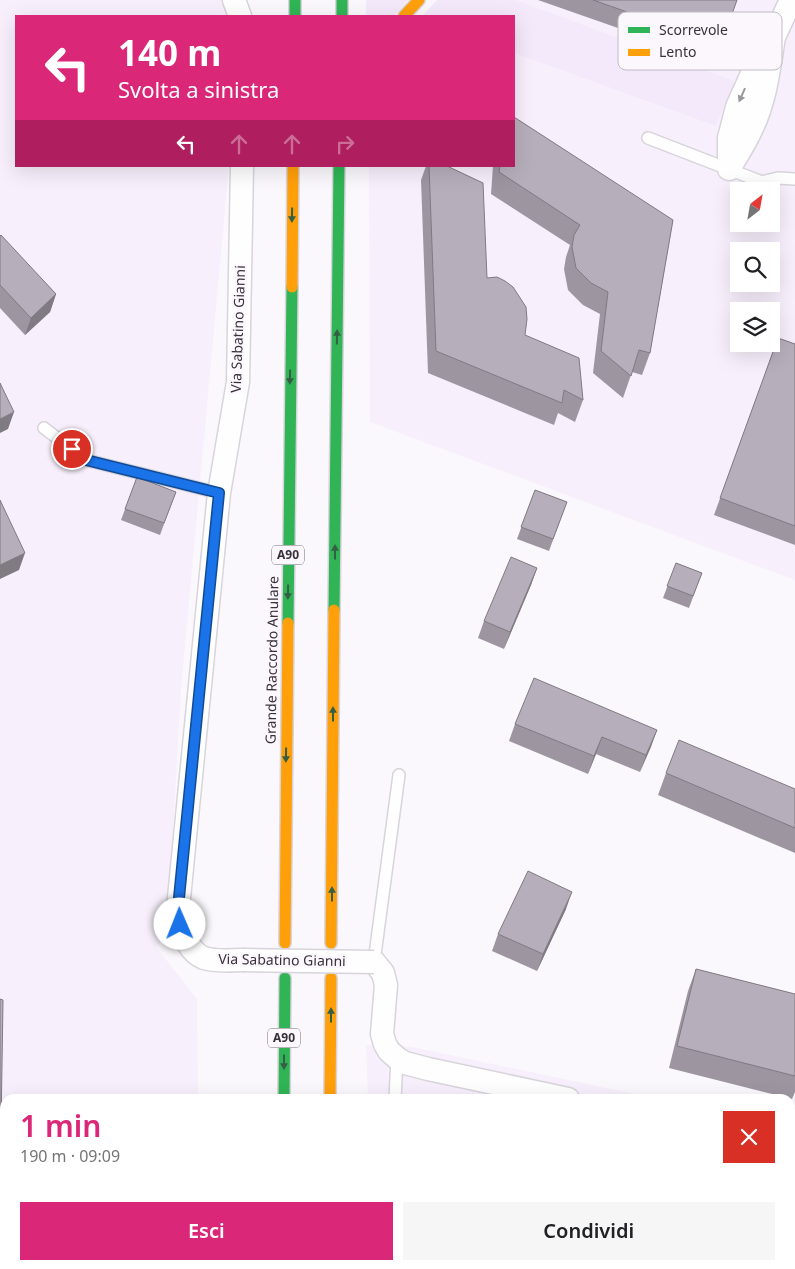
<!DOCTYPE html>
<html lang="it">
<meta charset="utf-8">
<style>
body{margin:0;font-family:"Noto Sans",sans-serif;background:#f6f6f6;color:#202124;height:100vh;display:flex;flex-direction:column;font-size:19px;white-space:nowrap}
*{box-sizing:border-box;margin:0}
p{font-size:16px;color:#757577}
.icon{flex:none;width:28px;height:28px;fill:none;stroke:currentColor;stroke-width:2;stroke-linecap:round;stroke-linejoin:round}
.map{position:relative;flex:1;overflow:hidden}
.sheet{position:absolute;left:0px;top:1094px;width:795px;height:176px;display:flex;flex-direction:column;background:#fff;border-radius:15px 15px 0 0;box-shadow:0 5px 20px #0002}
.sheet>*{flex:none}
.banner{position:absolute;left:15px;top:15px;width:500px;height:152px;border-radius:0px;box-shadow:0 5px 20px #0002;background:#db2777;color:#fff;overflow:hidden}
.needle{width:32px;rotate:31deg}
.controls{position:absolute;left:730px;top:182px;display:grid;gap:10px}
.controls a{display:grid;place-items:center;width:50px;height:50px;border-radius:0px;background:#fff;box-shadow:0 5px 20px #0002;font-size:25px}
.pin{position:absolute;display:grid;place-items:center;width:42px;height:42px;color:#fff;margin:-21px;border:2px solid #fff;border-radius:50%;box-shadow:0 1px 5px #0007}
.me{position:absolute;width:55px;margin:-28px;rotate:359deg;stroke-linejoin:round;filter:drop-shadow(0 0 4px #0008)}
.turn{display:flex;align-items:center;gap:18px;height:105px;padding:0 20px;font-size:22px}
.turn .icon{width:65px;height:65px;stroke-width:2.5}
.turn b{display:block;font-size:35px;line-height:42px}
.lanes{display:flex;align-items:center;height:48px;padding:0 20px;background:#0003;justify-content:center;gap:25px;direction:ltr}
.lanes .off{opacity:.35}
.round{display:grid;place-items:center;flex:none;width:52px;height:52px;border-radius:0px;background:#f6f6f6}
.headline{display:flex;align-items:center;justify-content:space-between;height:85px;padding:0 20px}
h1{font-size:30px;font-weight:600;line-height:38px;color:#db2777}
.action{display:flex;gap:10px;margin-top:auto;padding:10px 20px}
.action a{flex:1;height:58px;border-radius:0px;background:#db2777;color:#fff;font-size:20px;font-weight:600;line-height:58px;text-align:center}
.action a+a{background:#f6f6f6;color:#202124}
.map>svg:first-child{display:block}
.built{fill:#f7effb;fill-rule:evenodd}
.green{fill:#f4e8fb}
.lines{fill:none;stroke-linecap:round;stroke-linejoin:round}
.lane-casing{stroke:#d8d4db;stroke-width:14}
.street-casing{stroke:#d8d4db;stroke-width:25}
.fast-casing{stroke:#d8d4db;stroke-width:14}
.slow-casing{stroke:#d8d4db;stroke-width:14}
.lane{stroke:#fefeff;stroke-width:11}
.street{stroke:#fefeff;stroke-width:22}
.fast{stroke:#30b455;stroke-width:11}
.slow{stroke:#ff9f0a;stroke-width:11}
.street-bridge-casing{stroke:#d8d4db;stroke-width:25;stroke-linecap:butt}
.street-bridge{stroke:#fefeff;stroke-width:22}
.wall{fill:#9d96a1}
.shaded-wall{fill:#807a83}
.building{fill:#b7aebb;stroke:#807a83}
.oneway{fill:#9b989d}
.oneway2{fill:#355f44}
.route-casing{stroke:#114b97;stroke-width:12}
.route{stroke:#1a73e8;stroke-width:9}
.labels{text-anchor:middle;stroke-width:5;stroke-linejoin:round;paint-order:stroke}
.shield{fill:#fbf7fd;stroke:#726c75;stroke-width:1}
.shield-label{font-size:12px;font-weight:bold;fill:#38313b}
.street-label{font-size:14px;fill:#38313b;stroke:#fbf7fd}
.key{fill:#fbf7fd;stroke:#c0bcc3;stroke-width:1}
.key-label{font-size:14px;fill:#38313b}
</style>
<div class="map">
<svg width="795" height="1269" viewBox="0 0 795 1269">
<rect width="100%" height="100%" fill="#faf8fc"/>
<path class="built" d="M0,0H221L229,16H16V166H229L181,689L167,935L156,947L197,999L198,1099H5V1265H199V1269H0Z
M516,0H795V580L370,422L369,166H514V53L714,126L735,81ZM739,191H771V224H739ZM739,251H771V284H739ZM739,311H771V344H739Z
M366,1045L412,1047L659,1099H368Z
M790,1126L795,1127V1269H371V1265H790Z"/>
<path class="green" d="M366,0H408L394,16H366Z
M437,0H516L735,81L715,126L514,53V16H422Z"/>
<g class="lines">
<g class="lane-casing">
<path id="lane" d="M648,138L762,182L759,191
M762,182L778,178L795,179
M44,428L86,460L219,493
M374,962L399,775
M395,1099L397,1058
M395,1269V1265
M522,1269V1265"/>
</g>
<g class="street-casing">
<path id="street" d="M234,0L240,16
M774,37C769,68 766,99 752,128C746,142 737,155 729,169V138L737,107L751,76L774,37L791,0
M242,166L238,382L219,493L178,908C180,925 186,951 204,958C216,962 231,960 243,960
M374,962L383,973L386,985L382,1034L385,1044L389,1051L397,1058L405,1063L428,1069L568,1099"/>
</g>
<g class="fast-casing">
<path id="fast" d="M295,0V16
M342,0V16
M334,610L339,166
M288,623L292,287
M284,1099L285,978
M282,1265V1269
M329,1265V1269"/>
</g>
<g class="slow-casing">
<path id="slow" d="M404,16L419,0
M292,287L293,166
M285,943L288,623
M331,943L334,610
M330,1099L331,978"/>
</g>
<use href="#lane" class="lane"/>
<use href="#street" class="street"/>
<use href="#fast" class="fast"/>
<use href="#slow" class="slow"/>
<g class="street-bridge-casing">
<path id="street-bridge" d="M243,960L374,962"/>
</g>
<use href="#street-bridge" class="street-bridge"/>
</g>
<path class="wall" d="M538,0H737L715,62Z
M426,166H447L487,278L525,335L583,400L575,422L558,413L554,425L428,373L421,180Z
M493,166H514L673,220L650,353L642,375L632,372L623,398L593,373L600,314L583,305L568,290L564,269L566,257L570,245L491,194Z
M0,236L56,294L50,312L25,335L0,308Z
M778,338L795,344V545L714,515Z
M137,477L176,492L160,535L121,520Z
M535,490L567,502L549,551L517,539Z
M676,563L702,573L689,608L663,598Z
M537,568L531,585L504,649L478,638L484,621Z
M515,724L657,730L640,772L596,754L588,774L509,741Z
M666,773L795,789V853L658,795Z
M566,909L537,971L492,951L498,934Z
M696,969L795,994V1092L792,1099L669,1068L688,991Z
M658,1265H707L706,1269H657Z
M742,1265H776L775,1269H740Z"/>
<path class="shaded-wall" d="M56,294L50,312L25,335L31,318Z
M14,412L8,429L0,433V419Z
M25,553L19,570L0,579V565Z
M537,568L531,585L504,649L510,632Z
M657,730L651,747L640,772L646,755Z
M602,737L596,754L588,774L594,756Z
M572,892L566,909L537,971L543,954Z"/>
<path class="building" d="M593,0H737L721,45Z
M514,117L673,220L650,353L639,350L631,376L601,351L608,292L591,283L576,268L572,247L574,235L580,225L499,172L500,166H514Z
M429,166H447L483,183L487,278L497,277L505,281L513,287L526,307L527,319L525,335L579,358L583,400L564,390L562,403L436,351Z
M1,235L56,294L31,318L0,285V236Z
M778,338L795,344V526L720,498Z
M0,383L14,412L0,419Z
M137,477L176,492L164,523L125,509Z
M535,490L567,502L553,539L521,527Z
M0,500L25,553L0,565Z
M511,557L537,568L510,632L484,621Z
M676,563L702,573L693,596L667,586Z
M534,678L657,730L646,755L602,737L594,756L515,724Z
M679,740L795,789V828L666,773Z
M528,871L572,892L543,954L498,934Z
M696,969L795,994V1076L677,1046Z
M0,999L3,1000L0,1194Z
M662,1265H707L706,1269H661Z
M744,1265H776L775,1269H744Z"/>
<defs><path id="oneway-solid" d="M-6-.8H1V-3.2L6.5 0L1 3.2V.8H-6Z" transform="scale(1.25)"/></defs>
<use class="oneway" href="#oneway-solid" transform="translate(742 95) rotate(114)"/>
<g class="oneway2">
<use href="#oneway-solid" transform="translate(292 215) rotate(91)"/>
<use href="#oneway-solid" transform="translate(337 337) rotate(-89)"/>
<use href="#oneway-solid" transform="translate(290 377) rotate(91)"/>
<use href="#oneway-solid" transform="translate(335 552) rotate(-90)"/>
<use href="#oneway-solid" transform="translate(288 592) rotate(91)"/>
<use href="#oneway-solid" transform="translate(333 714) rotate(-90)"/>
<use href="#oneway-solid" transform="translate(286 755) rotate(91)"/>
<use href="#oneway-solid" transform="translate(332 894) rotate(-90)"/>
<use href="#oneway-solid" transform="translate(331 1015) rotate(-90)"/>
<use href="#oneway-solid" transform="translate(284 1062) rotate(90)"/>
</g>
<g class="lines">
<g class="route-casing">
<path id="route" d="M72,449L86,460L219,493L178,908L180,924"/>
</g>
<use href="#route" class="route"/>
</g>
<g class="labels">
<g class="shield">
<rect x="272" y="545.5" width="32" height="19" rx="4"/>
<rect x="268" y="1028.5" width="32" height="19" rx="4"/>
</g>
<g class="shield-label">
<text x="288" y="559">A90</text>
<text x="284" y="1042">A90</text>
</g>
<g class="street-label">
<text transform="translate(238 329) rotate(-88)" y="5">Via Sabatino Gianni</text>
<text transform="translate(272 660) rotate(-89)" y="5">Grande Raccordo Anulare</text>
<text transform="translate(282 960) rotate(1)" y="5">Via Sabatino Gianni</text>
</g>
</g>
<rect x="618" y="12" width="164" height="58" rx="8" class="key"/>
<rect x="628" y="27" width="22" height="6" fill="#30b455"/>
<rect x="628" y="49" width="22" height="7" fill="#ff9f0a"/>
<g class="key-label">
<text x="659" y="35">Scorrevole</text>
<text x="659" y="57">Lento</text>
</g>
</svg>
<div class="controls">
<a><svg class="needle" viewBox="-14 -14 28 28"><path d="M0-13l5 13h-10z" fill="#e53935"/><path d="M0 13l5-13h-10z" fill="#757577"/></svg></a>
<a><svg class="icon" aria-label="search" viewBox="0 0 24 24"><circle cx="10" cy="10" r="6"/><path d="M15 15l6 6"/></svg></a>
<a><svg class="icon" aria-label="layers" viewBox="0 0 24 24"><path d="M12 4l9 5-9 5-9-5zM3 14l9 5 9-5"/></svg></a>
</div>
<div class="pin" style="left:72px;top:449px;background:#d93025"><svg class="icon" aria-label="arrive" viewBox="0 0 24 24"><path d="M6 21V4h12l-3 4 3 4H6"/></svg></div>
<svg class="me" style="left:180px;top:924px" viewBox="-20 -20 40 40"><circle r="19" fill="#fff"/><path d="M0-13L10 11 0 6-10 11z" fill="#1a73e8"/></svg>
<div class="banner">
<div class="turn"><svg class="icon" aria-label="left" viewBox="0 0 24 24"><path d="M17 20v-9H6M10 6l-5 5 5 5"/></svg><div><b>140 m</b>Svolta a sinistra</div></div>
<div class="lanes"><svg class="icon" aria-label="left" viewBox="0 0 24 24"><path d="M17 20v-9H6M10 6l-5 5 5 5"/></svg><svg class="icon off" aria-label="ahead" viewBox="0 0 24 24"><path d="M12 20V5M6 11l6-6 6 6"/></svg><svg class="icon off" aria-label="ahead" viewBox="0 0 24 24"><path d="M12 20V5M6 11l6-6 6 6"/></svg><svg class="icon off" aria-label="right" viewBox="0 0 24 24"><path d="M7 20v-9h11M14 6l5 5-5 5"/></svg></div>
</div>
<section class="sheet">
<div class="headline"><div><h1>1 min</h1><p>190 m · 09:09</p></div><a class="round" style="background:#d93025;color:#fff"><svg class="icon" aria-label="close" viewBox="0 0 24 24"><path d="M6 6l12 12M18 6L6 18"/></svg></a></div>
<div class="action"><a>Esci</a><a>Condividi</a></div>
</section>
</div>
